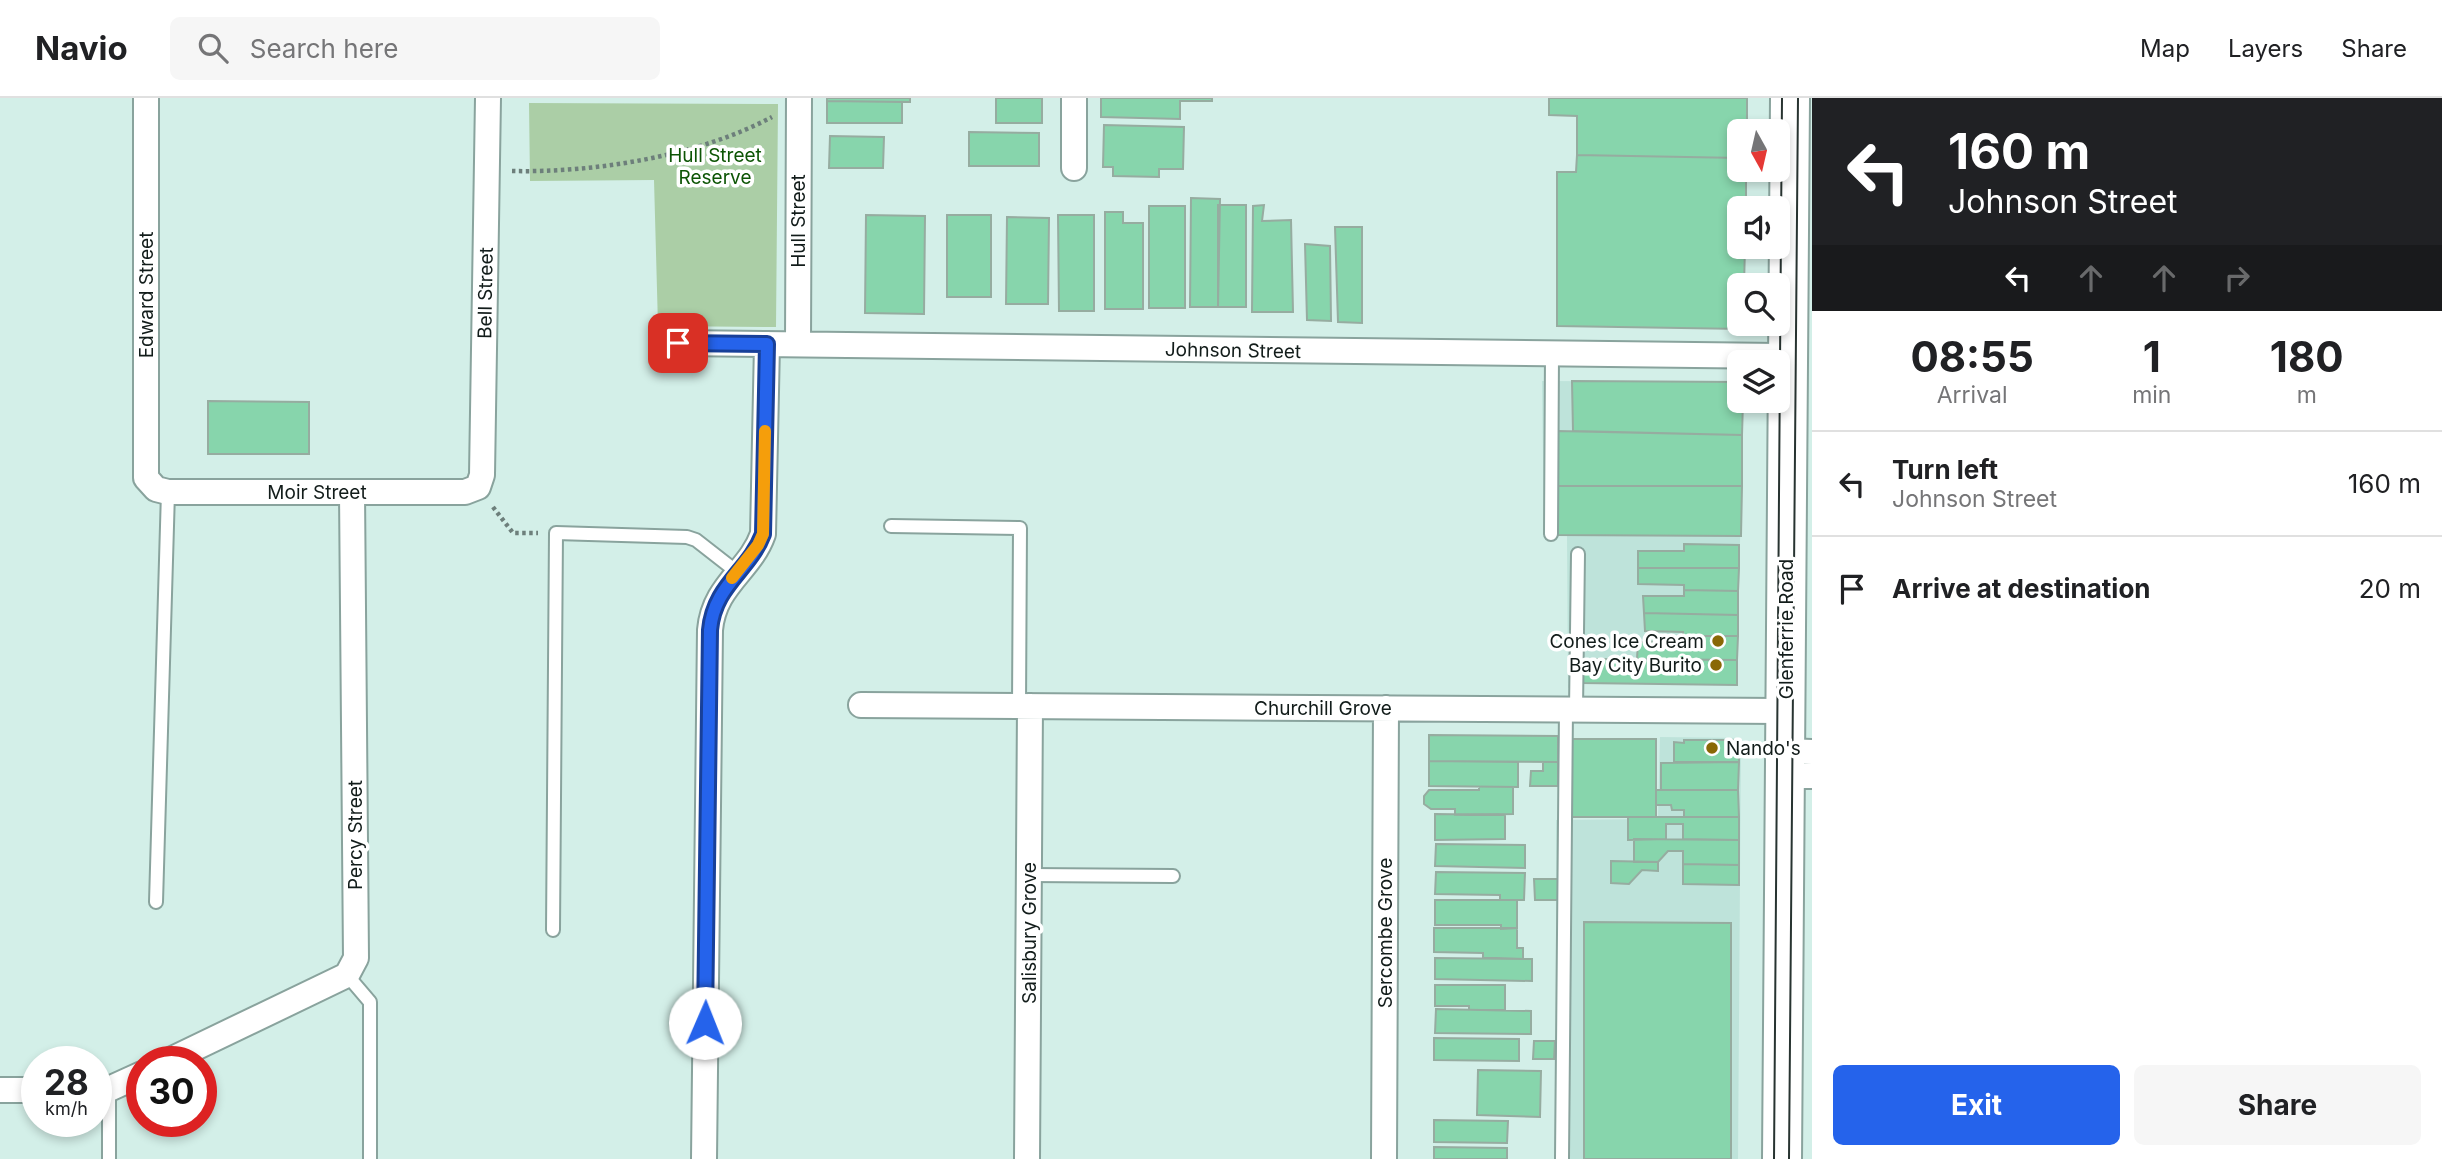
<!DOCTYPE html>
<style>
body{margin:0;font-family:Inter,sans-serif;background:#f6f6f6;color:#202124;height:100vh;display:flex;flex-direction:column;font-size:26px;white-space:nowrap}
*{box-sizing:border-box;margin:0}
p{font-size:23px;color:#757577}
.icon{flex:none;width:38px;height:38px;fill:none;stroke:currentColor;stroke-width:2;stroke-linecap:round;stroke-linejoin:round}
.map{position:relative;flex:1;overflow:hidden}
.sheet{display:flex;flex-direction:column;background:#fff;width:630px}
.sheet>*{flex:none}
.banner{background:#202124;color:#fff;overflow:hidden}
.needle{width:46px;rotate:172deg}
.fabs{position:absolute;left:1727px;top:21px;display:grid;gap:14px}
.fabs a{display:grid;place-items:center;width:63px;height:63px;border-radius:10px;background:#fff;box-shadow:0 4px 10px #0003;font-size:35px}
.speed{position:absolute;left:21px;top:948px;display:flex;gap:14px;font-size:35px;font-weight:700;text-align:center}
.speed>*{display:grid;place-content:center;width:91px;height:91px;border-radius:50%;background:#fff;box-shadow:0 4px 10px #0003;line-height:1}
.speed small{font-size:18px;font-weight:400}
.speed .limit{border:10px solid #d22;background:#fff;color:#111}
.pin{position:absolute;display:grid;place-items:center;width:60px;height:60px;color:#fff;margin:-30px;border-radius:14px;box-shadow:0 4px 10px #0006}
.me{position:absolute;width:77px;margin:-38px;rotate:1deg;stroke-linejoin:round;filter:drop-shadow(0 0 5px #0008)}
.turn{display:flex;align-items:center;gap:24px;height:147px;padding:0 21px;font-size:32px}
.turn .icon{width:91px;height:91px;stroke-width:2.5}
.turn b{display:block;font-size:49px;line-height:60px}
.lanes{display:flex;align-items:center;height:66px;padding:0 21px;background:#0003;justify-content:center;gap:35px;direction:ltr}
.lanes .off{opacity:.35}
.eta{display:flex;justify-content:space-evenly;align-items:center;height:119px;text-align:center}
.eta b{font-size:42px;font-weight:700;line-height:49px}
.primary-button{display:flex;gap:14px;margin-top:auto;padding:14px 21px}
.primary-button a{flex:1;height:80px;border-radius:10px;background:#2563eb;color:#fff;font-size:28px;font-weight:700;line-height:80px;text-align:center}
.primary-button a+a{background:#f6f6f6;color:#202124}
ul{padding:0;list-style:none}
li{display:flex;align-items:center;gap:21px;height:105px;padding:0 21px;border-top:2px solid #e0e0e0}
li div{flex:1}
li b{display:block;font-size:26px}
li em{font-style:normal}
header{display:flex;align-items:center;gap:42px;box-sizing:border-box;height:98px;padding:0 35px;background:#fff;border-bottom:2px solid #e0e0e0}
header strong{font-size:33px}
nav{display:flex;gap:38px;margin-inline-start:auto;font-size:24px}
.search{width:490px;height:63px;background:#f6f6f6;display:flex;align-items:center;gap:18px;box-sizing:border-box;padding:0 24px;border-radius:10px;color:#757577;font-size:26px}
main{display:flex;flex:1;min-height:0}
.map>svg:first-child{display:block}
.built{fill:#bee3da}
.green{fill:#abcea6}
.building{fill:#87d5ac;stroke:#96aca0;stroke-width:2}
.lines{fill:none;stroke-linecap:round;stroke-linejoin:round}
.lane-casing{stroke:#89a39d;stroke-width:16}
.street-casing{stroke:#89a39d;stroke-width:28}
.primary-casing{stroke:#89a39d;stroke-width:42}
.path{stroke:#6d7f7b;stroke-width:4.5;stroke-dasharray:3.5 3.5;stroke-linecap:butt}
.lane{stroke:#fff;stroke-width:12}
.street{stroke:#fff;stroke-width:24}
.primary{stroke:#fff;stroke-width:38}
.tram{stroke:#283431;stroke-width:2}
.route-casing{stroke:#184099;stroke-width:18}
.route{stroke:#2563eb;stroke-width:12}
.slow{stroke:#f59e0b;stroke-width:12}
.poi-dot{fill:#896806;stroke:#fff;stroke-width:2.5}
.labels{text-anchor:middle;stroke-width:7;stroke-linejoin:round;paint-order:stroke}
.park-label{font-size:19px;fill:#0d5505;stroke:#fff}
.street-label{font-size:19px;fill:#121c1a;stroke:#fff}
.poi-label{font-size:19px;fill:#121c1a;stroke:#fff;text-anchor:end}
</style>
<header>
<strong>Navio</strong>
<div class="search"><svg class="icon" aria-label="search" viewBox="0 0 24 24"><circle cx="10" cy="10" r="6"/><path d="M15 15l6 6"/></svg>Search here</div>
<nav><a>Map</a><a>Layers</a><a>Share</a></nav>
</header>
<main>
<div class="map">
<svg width="1812" height="1061" viewBox="0 0 1812 1061">
<rect width="100%" height="100%" fill="#d3efe8"/>
<path class="built" d="M1542,283L1739,284L1740,303H1743L1737,587L1582,585L1568,590L1567,438L1544,437Z
M1660,639L1741,640L1738,1061H1557L1556,722L1658,721Z"/>
<path class="green" d="M529,5L778,6L776,229L658,228L654,82L530,83Z"/>
<path class="building" d="M827,0H910V4L827,3Z
M996,0H1042V25H996Z
M1101,0H1212V3H1180V21L1101,19Z
M1549,0H1747V33H1740V60L1577,57V18L1549,17Z
M827,3L902,4V25H827Z
M1104,27L1184,29L1183,71H1159V79L1113,78V69H1103Z
M969,34L1039,35V68H969Z
M830,38L884,39L883,70H829Z
M1577,57L1740,60V72H1746V110H1740V149H1745L1744,187H1740V226H1743V231L1557,228V74H1576Z
M1191,100L1220,101L1218,209H1190Z
M1218,107H1246V209H1218Z
M1264,107L1262,123L1291,122L1293,214H1252L1253,108Z
M1149,108H1185V210H1149Z
M1105,114H1123V125H1143V211H1105Z
M866,117L925,118L924,216L865,215Z
M947,117H991V199H947Z
M1058,117H1094V213H1059Z
M1007,119L1049,120L1048,206H1006Z
M1335,129H1362V225L1338,224Z
M1305,146L1330,148L1331,223L1307,222Z
M1572,283L1740,284V303H1743L1742,337L1573,333Z
M208,303L309,304V356H208Z
M1557,333L1742,337V388H1557Z
M1557,388H1742L1741,438L1556,437Z
M1684,446L1739,447V470H1638V453H1684Z
M1638,470H1739L1738,493L1684,492V487L1638,486Z
M1684,492L1738,493V517L1644,515L1643,498H1684Z
M1644,515L1738,517V538H1683V534L1645,533Z
M1683,538H1738L1737,562L1637,561L1638,544L1683,543Z
M1581,561L1737,562V587L1582,585Z
M1429,637L1558,638V664L1429,663Z
M1572,641H1656V719H1572Z
M1684,642H1739V664H1674V644L1684,645Z
M1429,663L1518,664V689L1429,688Z
M1543,664H1558V688H1530L1531,673H1543Z
M1739,664L1738,692H1661V665Z
M1479,689H1513V716L1455,717V711H1431L1424,706V698L1429,692H1479Z
M1656,692H1738L1739,719H1684V712H1672L1671,707H1656Z
M1435,716L1505,717V741L1435,742Z
M1628,719H1739V742L1683,741V726H1666V741L1628,742Z
M1634,741L1739,742V767L1683,766V753H1668L1658,764H1634Z
M1436,746L1525,747V770L1435,768Z
M1611,763L1658,764V773L1642,772L1629,786L1611,785Z
M1683,766L1739,767V787L1683,786Z
M1436,774L1525,775L1524,802H1500V797L1435,796Z
M1534,781H1558V802H1535Z
M1435,802H1517V830L1501,831V827H1435Z
M1584,824L1731,825V1061H1584Z
M1434,830H1517V850H1523V861L1483,860V855L1434,854Z
M1435,860L1532,861V883L1435,881Z
M1435,887H1505V912H1469V908H1435Z
M1436,911L1531,913V936L1435,935Z
M1434,940L1519,941V963L1434,962Z
M1534,943H1555L1554,961H1533Z
M1478,972L1541,973L1540,1019L1477,1017Z
M1434,1022L1508,1023L1507,1045L1434,1044Z
M1434,1049L1507,1050V1061H1434Z"/>
<g class="lines">
<g class="lane-casing">
<path id="lane" d="M891,428L1020,430L1019,608
M1551,436L1552,256
M1576,611L1578,456
M1029,777L1173,778
M156,804L168,394
M553,832L556,435L687,439L696,442L737,474
M347,877L370,904V1061
M109,1061V991
M1562,1061L1566,611"/>
</g>
<g class="street-casing">
<path id="street" d="M146,0V380L156,391L168,394H465L478,389L482,377L488,0
M1074,0V70
M678,245L1788,258
M798,246L799,0
M861,607L1785,613
M1786,653L1812,654
M1785,678H1812
M166,964L347,877L356,860L352,394
M96,991H109L142,976
M0,992H37
M704,1061L710,532C714,487 750,473 763,436L767,246
M1027,1061L1030,608
M1384,1061L1386,610"/>
</g>
<g class="primary-casing">
<path id="primary" d="M1782,1061L1790,0"/>
</g>
<path class="path" d="M512,73C594,75 699,58 772,19
M493,409L513,435H538"/>
<use href="#lane" class="lane"/>
<use href="#street" class="street"/>
<use href="#primary" class="primary"/>
<path class="tram" d="M1774,1061L1782,0
M1789,1061L1798,0"/>
</g>
<g class="lines">
<g class="route-casing">
<path id="route" d="M678,245L767,246L763,436C749,473 714,487 710,532L705,925"/>
</g>
<use href="#route" class="route"/>
<path class="slow" d="M732,480L758,447L763,436L765,333"/>
</g>
<g class="poi-dot">
<circle cx="1718" cy="543" r="7"/>
<circle cx="1716" cy="567" r="7"/>
<circle cx="1712" cy="650" r="7"/>
</g>
<g class="labels">
<g class="park-label">
<text x="715" y="64">Hull Street<tspan x="715" dy="22">Reserve</tspan></text>
</g>
<g class="street-label">
<text transform="translate(798 123) rotate(-90)" y="7">Hull Street</text>
<text transform="translate(485 195) rotate(-89)" y="7">Bell Street</text>
<text transform="translate(146 197) rotate(-90)" y="7">Edward Street</text>
<text transform="translate(1233 252) rotate(1)" y="7">Johnson Street</text>
<text x="317" y="401">Moir Street</text>
<text transform="translate(1786 531) rotate(-90)" y="7">Glenferrie Road</text>
<text x="1323" y="617">Churchill Grove</text>
<text transform="translate(355 737) rotate(-90)" y="7">Percy Street</text>
<text transform="translate(1029 835) rotate(-90)" y="7">Salisbury Grove</text>
<text transform="translate(1385 835) rotate(-90)" y="7">Sercombe Grove</text>
</g>
<g class="poi-label">
<text x="1704" y="550">Cones Ice Cream</text>
<text x="1702" y="574">Bay City Burito</text>
<text x="1726" y="657" text-anchor="start">Nando's</text>
</g>
</g>
</svg>
<div class="fabs">
<a><svg class="needle" viewBox="-14 -14 28 28"><path d="M0-13l5 13h-10z" fill="#e53935"/><path d="M0 13l5-13h-10z" fill="#757577"/></svg></a>
<a><svg class="icon" aria-label="sound" viewBox="0 0 24 24"><path d="M4 9h4l5-4v14l-5-4H4zM17 9q2 3 0 6"/></svg></a>
<a><svg class="icon" aria-label="search" viewBox="0 0 24 24"><circle cx="10" cy="10" r="6"/><path d="M15 15l6 6"/></svg></a>
<a><svg class="icon" aria-label="layers" viewBox="0 0 24 24"><path d="M12 4l9 5-9 5-9-5zM3 14l9 5 9-5"/></svg></a>
</div>
<div class="speed"><div>28<small>km/h</small></div><div class="limit">30</div></div>
<div class="pin" style="left:678px;top:245px;background:#d93025"><svg class="icon" aria-label="arrive" viewBox="0 0 24 24"><path d="M6 21V4h12l-3 4 3 4H6"/></svg></div>
<svg class="me" style="left:705px;top:925px" viewBox="-20 -20 40 40"><circle r="19" fill="#fff"/><path d="M0-13L10 11 0 6-10 11z" fill="#2563eb"/></svg>
</div>
<section class="sheet">
<div class="banner">
<div class="turn"><svg class="icon" aria-label="left" viewBox="0 0 24 24"><path d="M17 20v-9H6M10 6l-5 5 5 5"/></svg><div><b>160 m</b>Johnson Street</div></div>
<div class="lanes"><svg class="icon" aria-label="left" viewBox="0 0 24 24"><path d="M17 20v-9H6M10 6l-5 5 5 5"/></svg><svg class="icon off" aria-label="ahead" viewBox="0 0 24 24"><path d="M12 20V5M6 11l6-6 6 6"/></svg><svg class="icon off" aria-label="ahead" viewBox="0 0 24 24"><path d="M12 20V5M6 11l6-6 6 6"/></svg><svg class="icon off" aria-label="right" viewBox="0 0 24 24"><path d="M7 20v-9h11M14 6l5 5-5 5"/></svg></div>
</div>
<div class="eta">
<div><b>08:55</b><p>Arrival</p></div>
<div><b>1</b><p>min</p></div>
<div><b>180</b><p>m</p></div>
</div>
<ul>
<li><svg class="icon" aria-label="left" viewBox="0 0 24 24"><path d="M17 20v-9H6M10 6l-5 5 5 5"/></svg><div><b>Turn left</b><p>Johnson Street</p></div><em>160 m</em></li>
<li><svg class="icon" aria-label="arrive" viewBox="0 0 24 24"><path d="M6 21V4h12l-3 4 3 4H6"/></svg><div><b>Arrive at destination</b></div><em>20 m</em></li>
</ul>
<div class="primary-button"><a>Exit</a><a>Share</a></div>
</section>
</main>
